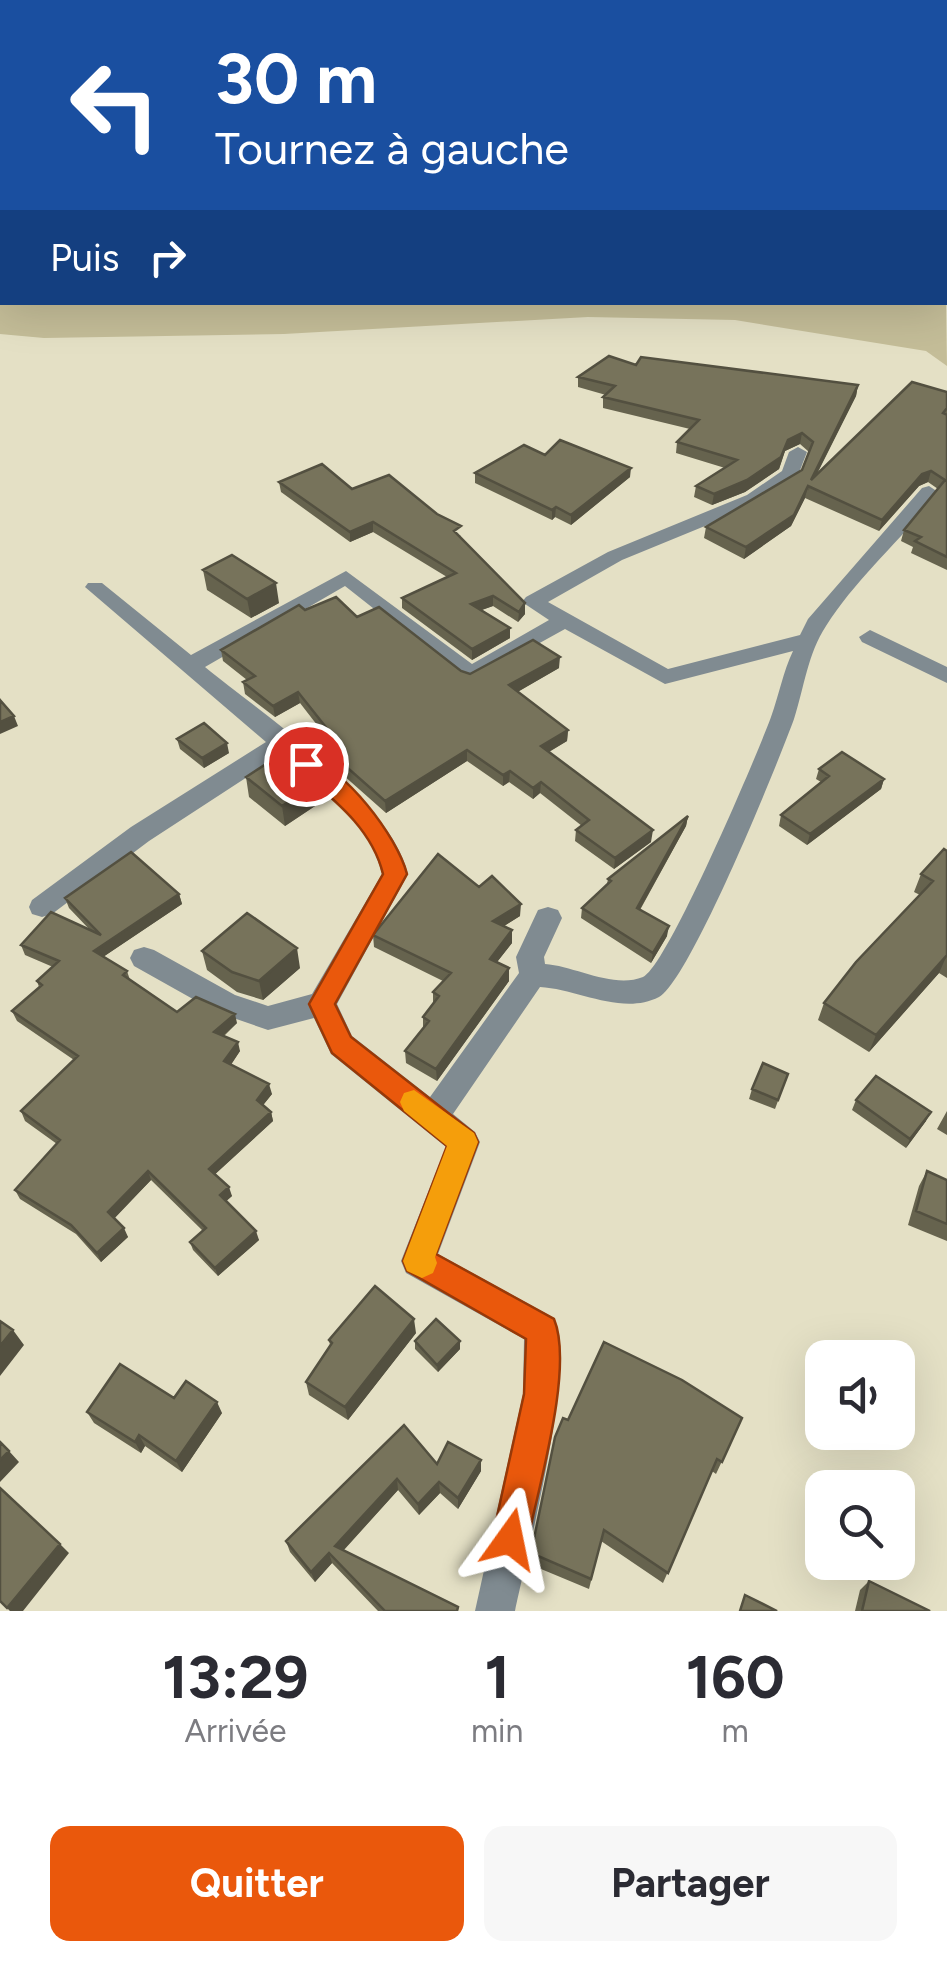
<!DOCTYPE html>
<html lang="fr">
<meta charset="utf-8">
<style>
body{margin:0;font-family:Figtree,sans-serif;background:#f7f7f7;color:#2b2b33;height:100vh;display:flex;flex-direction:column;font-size:38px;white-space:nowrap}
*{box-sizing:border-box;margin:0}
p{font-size:32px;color:#7c7c81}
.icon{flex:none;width:55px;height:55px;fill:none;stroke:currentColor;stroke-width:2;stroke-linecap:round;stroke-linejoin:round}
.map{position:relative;height:1611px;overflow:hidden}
.side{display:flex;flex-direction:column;background:#fff;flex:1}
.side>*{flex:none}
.banner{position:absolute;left:0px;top:0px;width:948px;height:305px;box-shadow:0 10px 40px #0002;background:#1a4fa0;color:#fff;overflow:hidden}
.controls{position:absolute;left:805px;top:1340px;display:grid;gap:20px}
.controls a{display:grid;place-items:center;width:110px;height:110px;border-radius:20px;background:#fff;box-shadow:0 10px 40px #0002;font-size:50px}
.pin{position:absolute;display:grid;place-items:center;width:85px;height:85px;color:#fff;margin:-42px;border:5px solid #fff;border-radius:50%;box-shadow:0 2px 10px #0007}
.me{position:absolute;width:110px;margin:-55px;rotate:12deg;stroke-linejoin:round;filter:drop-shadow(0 0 8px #0008)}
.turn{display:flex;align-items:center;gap:35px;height:210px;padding:0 50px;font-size:45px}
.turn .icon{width:130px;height:130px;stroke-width:2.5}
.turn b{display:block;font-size:70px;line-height:85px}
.then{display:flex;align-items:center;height:95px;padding:0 50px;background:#0003;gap:20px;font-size:38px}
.eta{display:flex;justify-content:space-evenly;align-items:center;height:170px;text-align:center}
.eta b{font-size:60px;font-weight:700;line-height:70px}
.button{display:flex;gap:20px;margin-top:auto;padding:20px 50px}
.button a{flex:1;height:115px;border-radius:20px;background:#ea580c;color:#fff;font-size:40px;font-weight:700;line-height:115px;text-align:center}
.button a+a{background:#f7f7f7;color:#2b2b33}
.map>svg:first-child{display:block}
.green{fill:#c4bd98}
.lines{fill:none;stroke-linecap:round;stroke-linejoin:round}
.minor{fill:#808b91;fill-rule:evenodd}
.wall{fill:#66634e}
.shaded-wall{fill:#535040}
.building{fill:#77735b;stroke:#535040;stroke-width:2.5}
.route{fill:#ea580c;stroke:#983908;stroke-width:2.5}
.slow{fill:#f59e0b}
</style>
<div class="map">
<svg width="947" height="1611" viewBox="0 0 947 1611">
<rect width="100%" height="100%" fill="#e4e0c5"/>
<path class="green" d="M0,116L2,302H945V249L947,366L926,351L735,320L588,317L284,334L44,338L0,334Z"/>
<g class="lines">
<path class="minor" d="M945,118L947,119V127L945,126Z
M798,447L807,452L797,478L761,503L622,560L548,602L668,669L800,635L808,619L922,488L929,486L938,492C904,538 857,577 826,626C808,653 804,688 794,719C778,763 690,980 659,997C622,1016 578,989 540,987L453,1114L475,1132L480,1142L438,1254L554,1318C576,1371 528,1548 515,1611H475L523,1394L524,1339L406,1273L401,1261L446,1147L331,1054L314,1018L268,1030L216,1012L134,966L130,958L134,950L144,947L154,950L235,995L268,1006L312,994L382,874C370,821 320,788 281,755L149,841L52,914L42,917L32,914L29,907L32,900L131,827L266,742L85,587L88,583H102L191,655L346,571L472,664L549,620L522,602L526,597L608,552L747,495L782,471L789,452ZM345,586L463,679L471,681L565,629L665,684L793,651C783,672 779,695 771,717C758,753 667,967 643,977C613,989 575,966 545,964L544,957L562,918L558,910L548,907L538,910L516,957L519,973L430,1097L352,1036L337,1004L408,874C390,799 265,716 205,667Z
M870,630L947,667V683L862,642L859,637Z"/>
</g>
<path class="wall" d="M0,0H816L819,2H2V59H0V7L2,2Z
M636,365L858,385L856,396L817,474L947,392V570L911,553L913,547L901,541L904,530L938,489L928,482L919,486L879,531L805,498L791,526L744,559L704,538L706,527L802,470L809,452L800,444L785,451L779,469L745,492L712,505L694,497L696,486L725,468L676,453L677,442L690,429L603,408V397L606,395L578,387V377Z
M545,455L630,477L571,525L555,517L552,520L475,483V473Z
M279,482L352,489L461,536L460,537L525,614L518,622L493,606L481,610L510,628V638L472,660L402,608V598L447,577L373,532L350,542L281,492Z
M203,570L279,603L251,618L207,590Z
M305,610L357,617L461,671L470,674L559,668L517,692L568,730L567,741L549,752L651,842L614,869L575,841L576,830L582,826L540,793L533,799L509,782L503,786L467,761L386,813L325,759L324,747L331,743L300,703L275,717L245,694L243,682L247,680L223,661L221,650Z
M177,739L229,753L204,768L180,749Z
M287,760L324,778L327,798L285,826L249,797L246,777Z
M819,769L884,779L881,789L807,845L779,826L781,815L821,782L816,779Z
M688,816L686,826L640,910L667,936L651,963L581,918L582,908L607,884L608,879Z
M947,851V978L939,973L869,1052L818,1020L824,1003L920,895L914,892L921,874Z
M479,887L520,916L504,926L512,930V943L497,962L509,968V981L437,1081L406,1063L405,1051L423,1029V1017L433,1003V992L443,981L374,947L373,935Z
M179,894L182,904L103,957L127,971L130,980L177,1012L237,1023L224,1036L240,1051L231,1064L272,1094L263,1105L271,1112L273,1121L215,1174L232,1196L226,1201L259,1240L218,1276L193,1250L190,1242L203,1231L151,1180L114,1218L128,1237L101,1262L76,1234L20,1199L15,1190L57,1144L25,1121L21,1111L74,1060L17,1021L12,1011L39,987L37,981L53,967L25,955L21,945L90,930L69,908L65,898Z
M202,951L300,968L263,1000L237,992L207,970Z
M788,1074L775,1109L749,1099L752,1089Z
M856,1100L926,1121L906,1148L852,1110Z
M947,1111V1135L937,1129Z
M927,1171L947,1180V1241L908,1225L919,1186Z
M416,1333L348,1420L309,1395L306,1382L330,1345L329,1340Z
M415,1341H460V1349L438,1372L415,1349Z
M174,1398L222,1413L182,1472L145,1446L141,1453L94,1423L87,1412Z
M742,1418L716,1474L712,1471L663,1583L601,1541L589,1589L529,1564L531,1553L568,1420Z
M404,1425L437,1464L481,1460V1471L458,1509L440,1493L419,1515L398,1490L344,1550L458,1607V1611H378L332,1563L315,1582L290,1552L286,1541Z
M869,1581L930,1611H855L860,1590Z"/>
<path class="shaded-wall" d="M144,0H158V2H134Z
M858,385L856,396L808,491L811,480Z
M802,433L800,444L785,451L779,469L745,492L712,505L714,494L788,440Z
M631,468L630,477L571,525V515Z
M931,471L928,482L919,486L879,531L882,520L922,474Z
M808,486L805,498L791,526L744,559L746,547Z
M556,507L555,517L552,520V510Z
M373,522V532L350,542V532Z
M276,583L279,603L251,618L247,599Z
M493,596V606L471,614V604Z
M525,603V614L518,622L519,612Z
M510,628V638L472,660V649Z
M560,657L559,668L509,697V685Z
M298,692L300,703L275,717L273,706Z
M14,716L18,726L0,734V722Z
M568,730L567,741L540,757L541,746Z
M227,743L229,753L204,768L202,758Z
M467,750V761L386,813L385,801Z
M510,771L509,782L503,786V775Z
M324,778L327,798L285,826L282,806Z
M884,779L881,789L807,845L810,834Z
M541,782L540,793L533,799V788Z
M688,816L686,826L635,918L637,908Z
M653,830L651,842L614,869L615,858Z
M179,894L182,904L97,961L94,951Z
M521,904L520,916L493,933V921Z
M669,926L667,936L651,963L653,953Z
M512,930V943L490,971V959Z
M297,948L300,968L263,1000L259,981Z
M947,955L939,973L869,1052L876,1035Z
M509,968V981L437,1081L436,1069Z
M235,1014L237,1023L217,1041L214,1032Z
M238,1042L240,1051L227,1071L224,1061Z
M269,1084L272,1094L260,1109L257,1100Z
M271,1112L273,1121L211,1178L209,1169Z
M931,1112L926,1121L906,1148L910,1139Z
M148,1171L151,1180L112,1221L108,1212Z
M229,1187L232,1196L223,1204L220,1195Z
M124,1228L128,1237L101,1262L97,1253Z
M256,1231L259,1240L218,1276L215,1268Z
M414,1319L416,1333L348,1420L345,1407Z
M13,1330L24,1345L0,1376V1346Z
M460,1341V1349L438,1372L437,1365Z
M217,1402L222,1413L182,1472L176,1461Z
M139,1435L145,1446L141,1453L135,1442Z
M9,1451L19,1462L0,1482V1460Z
M481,1460V1471L458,1509V1498Z
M397,1479L398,1490L338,1556L335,1546Z
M439,1482L440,1493L419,1515L418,1504Z
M60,1544L69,1553L23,1611H10L7,1608Z
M329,1553L332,1563L315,1582L311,1572Z"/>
<path class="building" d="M3,0H144L134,2H2V52H0V7Z
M170,0H816L814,2H179Z
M883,0L947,1V21H945V2H878Z
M0,64H2V81L0,80Z
M2,153V184L0,182V154Z
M609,356L636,365L641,357L858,385L811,480L912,382L947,392V408L943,413L947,415V557L915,541L921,537L904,530L945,480L931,471L922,474L882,520L808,486L794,515L746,547L706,527L802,470L813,442L802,433L788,440L781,457L747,480L714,494L696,486L737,460L677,442L699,420L603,397L615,386L578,377Z
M560,440L631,468L571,515L556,507L552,510L475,473L524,445L545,455Z
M322,464L352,489L389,475L437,514L461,526L454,531L525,603L519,612L493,596L471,604L510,628L472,649L402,598L456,573L373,522L350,532L279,482Z
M232,555L276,583L247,599L203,570Z
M336,597L357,617L379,607L461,671L470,674L533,640L560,657L509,685L568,730L541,746L653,830L615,858L576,830L589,820L541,782L533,788L510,771L503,775L467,750L385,801L324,747L336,740L298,692L273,706L243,682L255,676L221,650L299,605L305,610Z
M0,700L14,716L0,722Z
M204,723L227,743L202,758L177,739Z
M842,752L884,779L810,834L781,815L829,776L819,769Z
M280,755L287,760L296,755L324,778L282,806L246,777Z
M688,816L637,908L669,926L653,953L582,908L611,881L608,879Z
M944,849L947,851V955L876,1035L824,1003L856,962L933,881L921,874Z
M131,852L179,894L94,951L127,971L123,975L177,1012L196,997L235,1014L214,1032L238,1042L224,1061L269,1084L257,1100L271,1112L209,1169L229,1187L220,1195L256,1231L215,1268L190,1242L206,1228L148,1171L108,1212L124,1228L97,1253L71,1225L15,1190L60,1140L21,1111L78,1056L12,1011L42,985L37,981L59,961L21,945L51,912L101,935L65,898Z
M438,854L479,887L492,876L521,904L493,921L512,930L490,959L509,968L436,1069L405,1051L429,1021L423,1017L439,996L433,992L451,973L373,935Z
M247,913L297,948L259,981L232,972L202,951Z
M763,1063L788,1074L778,1100L752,1089Z
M876,1076L931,1112L910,1139L856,1100Z
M927,1171L947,1180V1224L916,1211Z
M375,1286L414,1319L345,1407L306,1382L332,1343L329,1340Z
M436,1319L460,1341L437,1365L415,1341Z
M0,1321L13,1330L0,1346Z
M604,1342L682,1380L742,1418L722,1462L717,1459L668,1573L604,1530L591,1579L531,1553L555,1437L563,1418L568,1420Z
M120,1364L174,1398L186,1381L217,1402L176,1461L139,1435L135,1442L87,1412Z
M404,1425L437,1464L448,1442L481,1460L458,1498L439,1482L418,1504L397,1479L335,1546L458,1607L457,1611H385L329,1553L311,1572L286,1541Z
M0,1442L9,1451L0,1460Z
M0,1488L60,1544L7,1608L0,1601Z
M869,1581L930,1611H862Z
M745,1595L777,1611H740Z"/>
<path class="route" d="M306,756C345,768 397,836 407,874L335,1004L351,1037L474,1133L478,1142L436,1254L554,1319C574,1367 539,1485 528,1539L523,1551L510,1557L497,1551L492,1539L524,1394L526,1339L407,1271L403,1261L447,1146L332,1053L309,1004L383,874C372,828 333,799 298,769L295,764L298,759Z"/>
<path class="slow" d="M414,1090L474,1133L478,1142L435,1257L437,1263L433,1273L422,1278L407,1271L403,1261L447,1146L404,1111L400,1102L404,1093Z"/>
</svg>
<div class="controls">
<a><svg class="icon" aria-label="sound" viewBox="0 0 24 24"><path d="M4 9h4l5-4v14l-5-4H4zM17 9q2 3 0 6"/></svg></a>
<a><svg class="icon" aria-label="search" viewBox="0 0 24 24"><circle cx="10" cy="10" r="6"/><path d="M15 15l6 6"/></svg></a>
</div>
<div class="pin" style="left:306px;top:764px;background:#d93025"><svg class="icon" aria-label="arrive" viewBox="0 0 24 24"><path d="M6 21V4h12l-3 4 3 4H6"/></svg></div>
<svg class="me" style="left:510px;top:1539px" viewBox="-20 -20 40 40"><path d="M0-17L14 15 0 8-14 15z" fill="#ea580c" stroke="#fff" stroke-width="4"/></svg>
<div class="banner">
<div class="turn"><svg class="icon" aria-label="left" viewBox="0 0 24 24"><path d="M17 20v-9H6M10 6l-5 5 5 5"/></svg><div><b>30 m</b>Tournez à gauche</div></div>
<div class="then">Puis<svg class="icon" aria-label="right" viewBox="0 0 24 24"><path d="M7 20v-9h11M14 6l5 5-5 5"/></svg></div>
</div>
</div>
<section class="side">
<div class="eta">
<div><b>13:29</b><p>Arrivée</p></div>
<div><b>1</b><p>min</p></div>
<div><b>160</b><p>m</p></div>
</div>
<div class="button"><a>Quitter</a><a>Partager</a></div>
</section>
